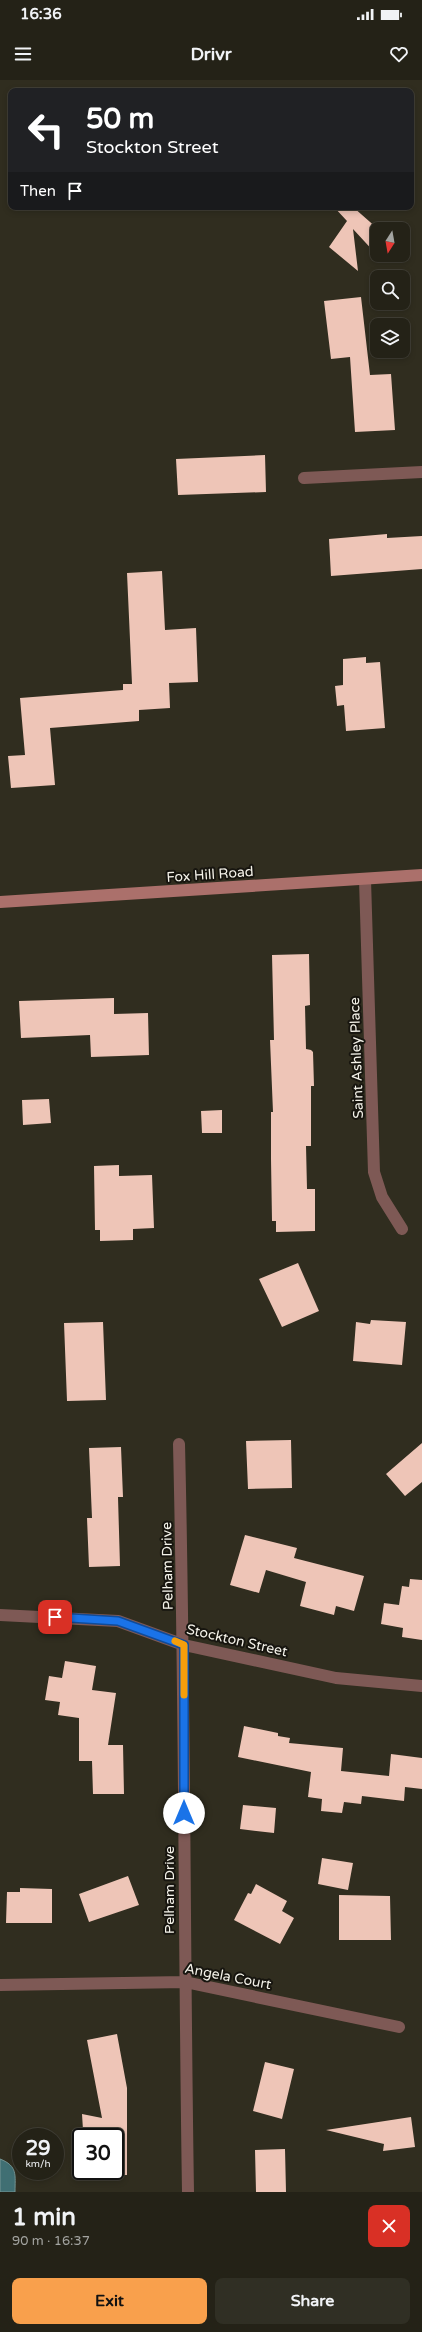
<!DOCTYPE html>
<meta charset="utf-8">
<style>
body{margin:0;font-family:"Varela Round",sans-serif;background:#302f24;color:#f1f3f6;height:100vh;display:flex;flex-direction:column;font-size:15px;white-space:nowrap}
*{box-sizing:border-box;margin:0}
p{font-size:13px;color:#a3a4a1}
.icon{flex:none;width:22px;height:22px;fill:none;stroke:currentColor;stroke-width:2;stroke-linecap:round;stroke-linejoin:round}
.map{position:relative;height:2112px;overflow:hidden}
.details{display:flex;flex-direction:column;background:#242217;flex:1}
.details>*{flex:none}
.hud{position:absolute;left:8px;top:8px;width:406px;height:122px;border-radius:8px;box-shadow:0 2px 6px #0003,0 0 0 1px #413f36;background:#202124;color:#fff;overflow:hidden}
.needle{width:26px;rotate:191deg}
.tools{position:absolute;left:370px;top:142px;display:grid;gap:8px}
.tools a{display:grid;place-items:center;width:40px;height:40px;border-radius:8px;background:#242217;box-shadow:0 2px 6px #0003,0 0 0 1px #413f36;font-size:20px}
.speed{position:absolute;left:12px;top:2048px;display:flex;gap:8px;font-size:20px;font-weight:700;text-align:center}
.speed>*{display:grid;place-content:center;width:52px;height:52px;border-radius:50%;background:#242217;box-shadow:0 2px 6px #0003,0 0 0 1px #413f36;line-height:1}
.speed small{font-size:10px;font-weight:400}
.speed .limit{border:2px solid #111;border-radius:6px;background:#fff;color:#111}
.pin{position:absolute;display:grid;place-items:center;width:34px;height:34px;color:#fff;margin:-17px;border-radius:8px;box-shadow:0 2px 6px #0006}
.me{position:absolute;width:44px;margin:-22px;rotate:0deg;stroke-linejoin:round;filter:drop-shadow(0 0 3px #0008)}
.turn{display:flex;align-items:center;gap:14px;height:84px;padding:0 12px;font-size:18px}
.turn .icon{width:52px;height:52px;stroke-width:2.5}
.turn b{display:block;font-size:28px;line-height:34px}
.then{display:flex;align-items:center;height:38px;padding:0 12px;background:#0003;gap:8px;font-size:15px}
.round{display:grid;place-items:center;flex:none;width:42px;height:42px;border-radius:8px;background:#302f24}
.overview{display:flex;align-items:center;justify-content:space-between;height:68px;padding:0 12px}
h1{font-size:24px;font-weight:700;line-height:30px}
.primary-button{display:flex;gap:8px;margin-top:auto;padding:8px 12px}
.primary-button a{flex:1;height:46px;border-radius:8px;background:#f9a04c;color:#111;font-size:16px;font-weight:700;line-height:46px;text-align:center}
.primary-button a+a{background:#302f24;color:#f1f3f6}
.status{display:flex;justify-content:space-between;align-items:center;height:28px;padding:0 20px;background:#242217;direction:ltr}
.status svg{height:11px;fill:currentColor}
header{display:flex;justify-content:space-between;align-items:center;height:52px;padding:0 12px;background:#242217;font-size:18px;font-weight:700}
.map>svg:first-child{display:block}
.water{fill:#406f73;stroke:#769696}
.building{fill:#eec5b7;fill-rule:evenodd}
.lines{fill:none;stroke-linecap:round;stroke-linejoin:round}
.street{stroke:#7e5955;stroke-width:12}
.secondary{stroke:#ab706b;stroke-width:12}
.route-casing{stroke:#114b97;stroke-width:10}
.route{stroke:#1a73e8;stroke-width:7}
.slow{stroke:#f59e0b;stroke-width:7}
.labels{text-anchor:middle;stroke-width:4;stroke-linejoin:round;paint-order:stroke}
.street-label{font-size:14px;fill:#f4f2e9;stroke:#17150f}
</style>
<div class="status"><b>16:36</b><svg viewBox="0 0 49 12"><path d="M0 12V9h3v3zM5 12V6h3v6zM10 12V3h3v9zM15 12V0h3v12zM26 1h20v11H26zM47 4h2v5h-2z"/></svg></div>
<header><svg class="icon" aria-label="menu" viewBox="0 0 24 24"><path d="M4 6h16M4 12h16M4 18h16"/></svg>Drivr<svg class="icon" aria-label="heart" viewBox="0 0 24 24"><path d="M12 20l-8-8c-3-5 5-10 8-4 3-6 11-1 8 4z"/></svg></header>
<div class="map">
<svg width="422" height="2112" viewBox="0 0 422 2112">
<rect width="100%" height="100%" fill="#302d1f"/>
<path class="water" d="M0,2079C18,2086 15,2095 15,2112H0Z"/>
<path class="building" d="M334,127H353L378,149L377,175L353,149L358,191L329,167L347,141Z
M361,217L370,295L391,294L395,350L355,352L350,277L331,279L324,221Z
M265,375L266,412L178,415L176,379Z
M387,454V458L422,456V489L331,496L329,459Z
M162,491L165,550L196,548L198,602L169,603L170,628L139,630V641L50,648L55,705L11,708L8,676L25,675L20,618L123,610V604H132L127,493Z
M366,577V583L380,582L385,648L346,651L344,625L337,626L335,606L343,605V579Z
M309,874L310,925L305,926L306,969L311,970L313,972L314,1006H311V1066H306L307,1109H315V1151L276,1152V1141H272L271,1079V1032H273L270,960H274L272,875Z
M114,918V934L148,933L149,975L91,977L90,955L21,958L19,921Z
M49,1019L51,1043L23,1045L22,1020Z
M222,1030V1053H202L201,1031Z
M119,1085V1096L152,1095L154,1148L133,1149V1160L100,1161V1150H95L94,1086Z
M298,1183L319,1231L282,1247L259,1199Z
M371,1240L406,1242L402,1285L353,1281L356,1242L370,1244Z
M103,1242L106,1320L67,1321L64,1243Z
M291,1360L292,1408L248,1409L246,1361Z
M422,1363V1402L405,1416L386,1394Z
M121,1367L123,1417H118L120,1486L89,1487L87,1438H92L89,1368Z
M245,1455L297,1468L294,1478L364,1496L354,1531L336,1526L334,1535L300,1526L306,1502L266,1490L259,1513L230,1505Z
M410,1499L422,1500V1560L402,1557L403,1548L381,1544L384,1523L399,1525L402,1506L409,1507Z
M65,1581L96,1586L92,1610L116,1613L108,1665H123L124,1714H93L92,1681H79V1638L58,1635L60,1622L45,1620L49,1596L62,1598Z
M244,1646L278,1653V1656L290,1658L289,1663L343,1668L341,1691L389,1696L391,1674L422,1678V1709L405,1707L404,1721L362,1716L361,1724L344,1722L342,1733L321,1731L322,1719L308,1717L311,1692L238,1677Z
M243,1725L276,1728L274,1753L240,1749Z
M322,1778L353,1783L348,1810L318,1804Z
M128,1796L139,1825L89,1842L79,1814Z
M256,1804L287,1821L282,1831L294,1838L280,1864L234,1840L248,1813L251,1814Z
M20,1808L52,1809V1843H6L7,1812H20Z
M339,1815L390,1816L391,1860H339Z
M117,1954L127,2008V2095H72V2050H83L82,2034L102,2038L87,1960ZM81,2057H115V2091H81Z
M265,1982L294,1989L282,2039L253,2031Z
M411,2037L415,2067L383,2071L384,2064L326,2050Z
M285,2069L286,2112H256L255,2070Z"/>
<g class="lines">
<path class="street" d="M304,398L422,392
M365,800L374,1092L382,1117L402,1149
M179,1364C185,1613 184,1863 188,2112
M0,1535L118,1541L184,1565L336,1598L422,1606
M0,1905L185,1902L399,1947"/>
<path class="secondary" d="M0,822L422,795"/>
</g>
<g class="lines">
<g class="route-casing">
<path id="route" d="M55,1537L118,1541L184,1565V1733"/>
</g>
<use href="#route" class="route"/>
<path class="slow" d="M175,1561L184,1565V1615"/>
</g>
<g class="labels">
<g class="street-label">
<text transform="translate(210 794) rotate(-4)" y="5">Fox Hill Road</text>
<text transform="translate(356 978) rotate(-92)" y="5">Saint Ashley Place</text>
<text transform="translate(167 1486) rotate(-91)" y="5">Pelham Drive</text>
<text transform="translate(237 1560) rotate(13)" y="5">Stockton Street</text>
<text transform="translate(169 1810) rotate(-90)" y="5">Pelham Drive</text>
<text transform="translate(228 1896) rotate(11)" y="5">Angela Court</text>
</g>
</g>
</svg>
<div class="tools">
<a><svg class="needle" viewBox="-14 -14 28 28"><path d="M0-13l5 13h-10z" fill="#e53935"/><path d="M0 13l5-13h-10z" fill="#a3a4a1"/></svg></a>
<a><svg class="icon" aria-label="search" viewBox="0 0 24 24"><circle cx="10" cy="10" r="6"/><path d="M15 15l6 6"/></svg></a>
<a><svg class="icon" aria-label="layers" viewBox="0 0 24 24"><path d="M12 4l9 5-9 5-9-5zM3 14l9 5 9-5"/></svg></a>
</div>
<div class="speed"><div>29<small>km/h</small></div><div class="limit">30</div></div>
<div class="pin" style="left:55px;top:1537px;background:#d93025"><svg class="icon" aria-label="arrive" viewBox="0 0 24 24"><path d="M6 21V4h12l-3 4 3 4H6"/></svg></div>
<svg class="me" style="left:184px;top:1733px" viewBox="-20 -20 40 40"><circle r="19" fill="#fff"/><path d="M0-13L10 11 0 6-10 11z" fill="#1a73e8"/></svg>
<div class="hud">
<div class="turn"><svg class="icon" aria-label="left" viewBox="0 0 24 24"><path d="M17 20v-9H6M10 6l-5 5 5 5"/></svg><div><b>50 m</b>Stockton Street</div></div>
<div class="then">Then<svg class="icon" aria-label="arrive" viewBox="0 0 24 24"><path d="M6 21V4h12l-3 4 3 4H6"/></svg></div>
</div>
</div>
<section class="details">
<div class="overview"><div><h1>1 min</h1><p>90 m · 16:37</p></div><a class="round" style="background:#d93025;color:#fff"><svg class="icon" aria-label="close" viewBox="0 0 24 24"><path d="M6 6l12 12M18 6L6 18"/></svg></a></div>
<div class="primary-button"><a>Exit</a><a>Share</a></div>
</section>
